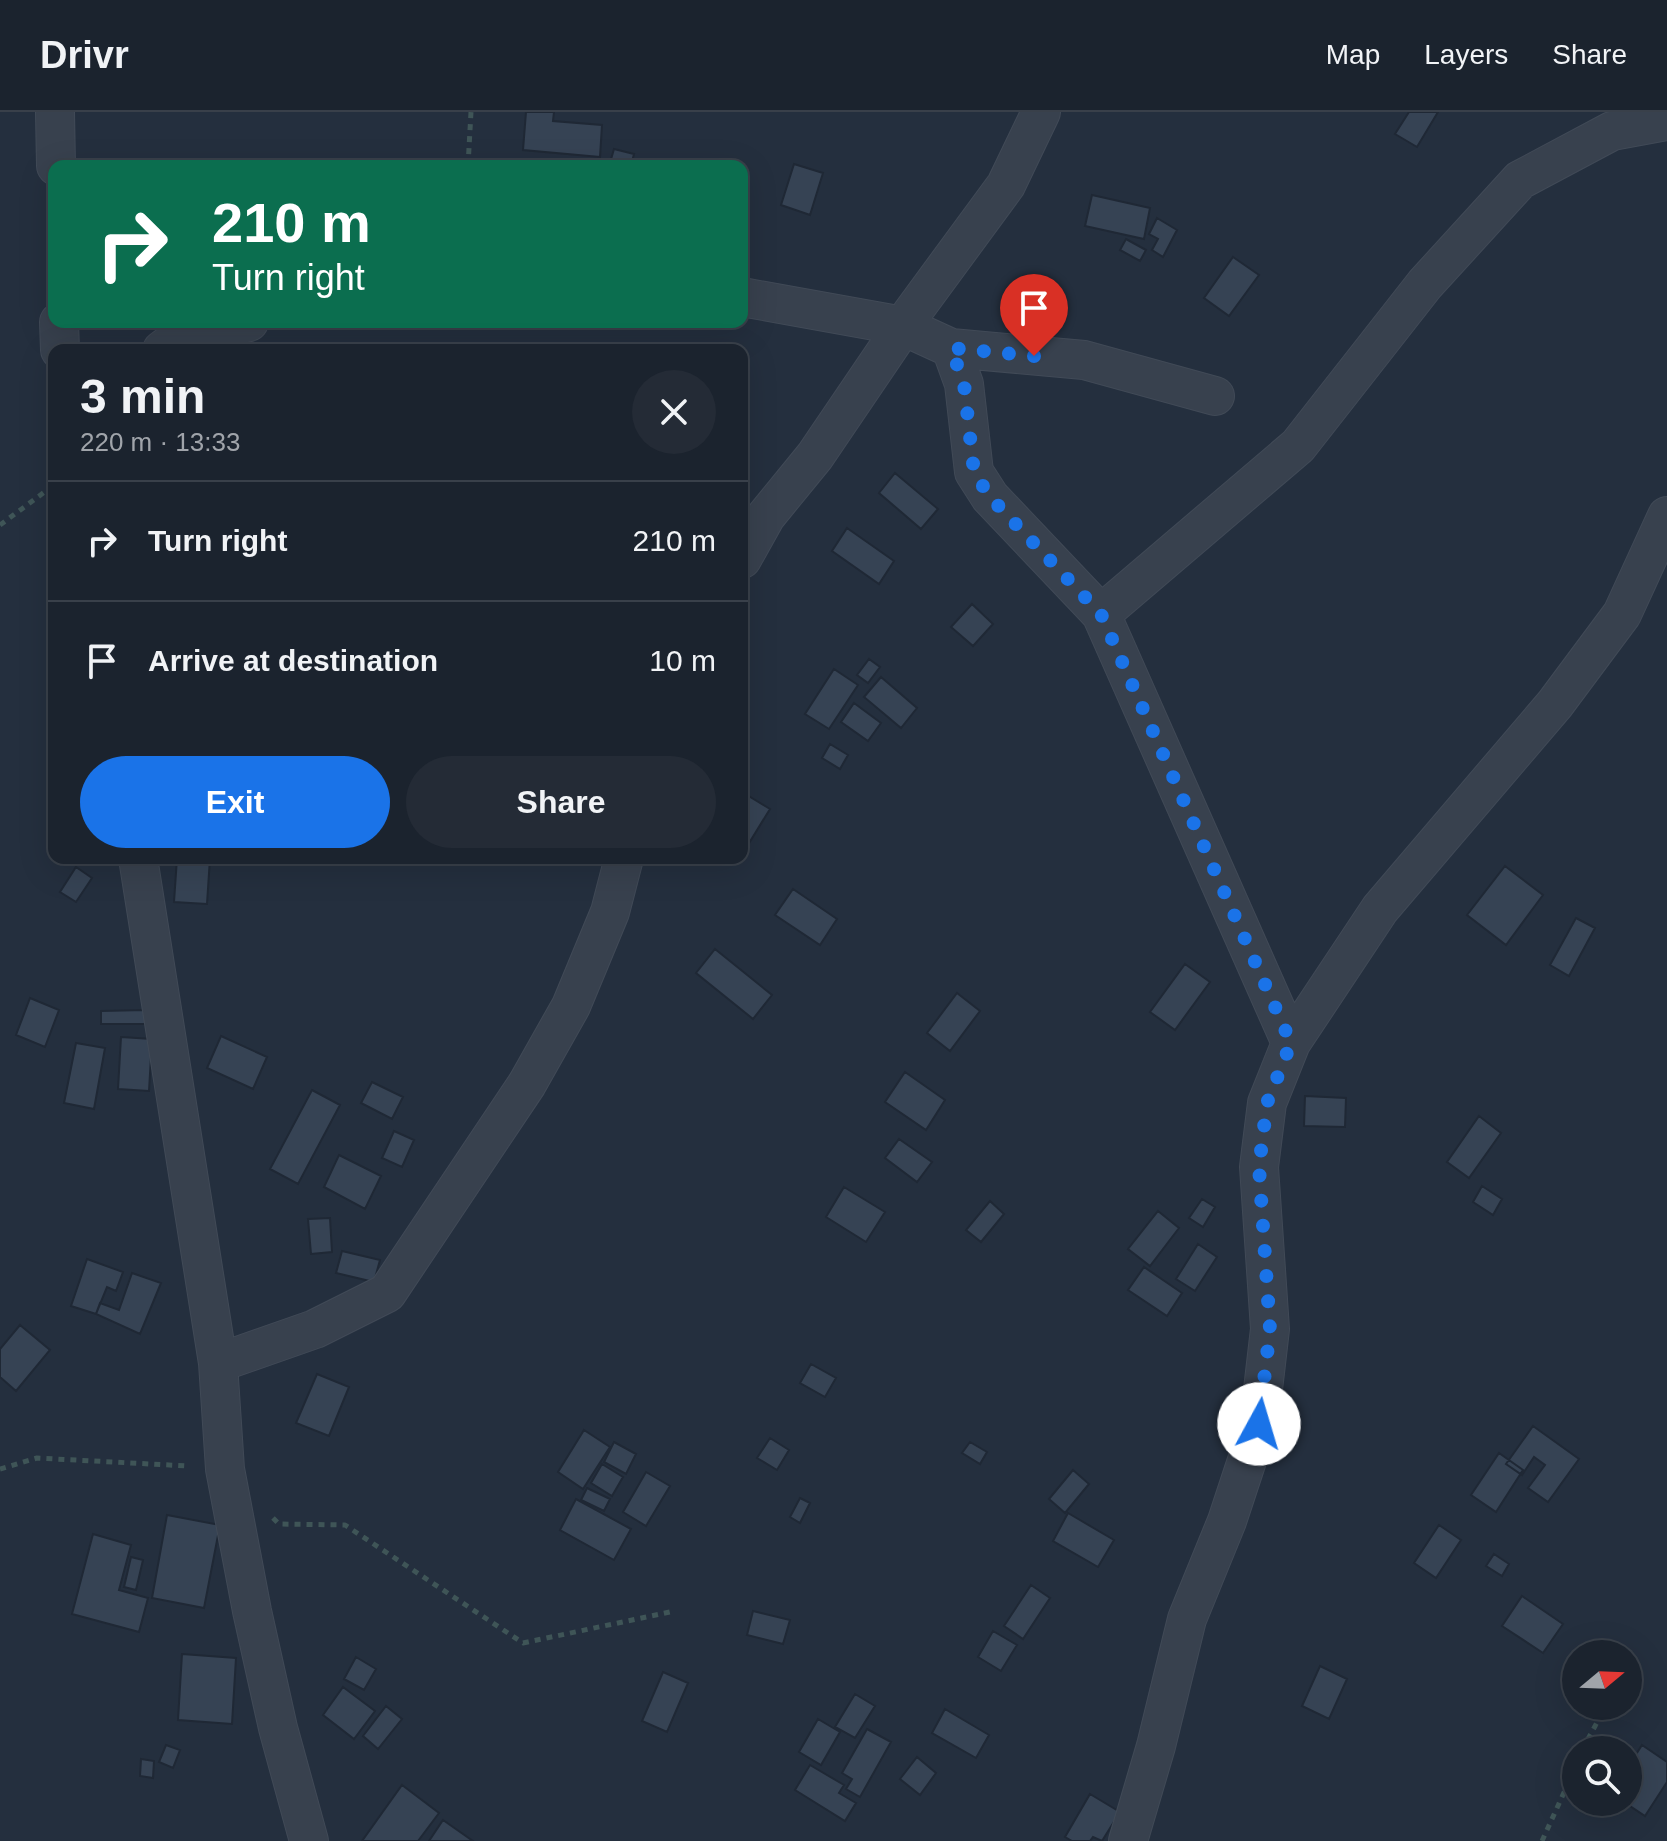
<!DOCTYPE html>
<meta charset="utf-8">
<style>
body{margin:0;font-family:Arial,sans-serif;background:#242b36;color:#f1f3f6;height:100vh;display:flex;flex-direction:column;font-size:30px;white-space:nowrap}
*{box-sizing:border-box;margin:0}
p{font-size:26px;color:#a0a4aa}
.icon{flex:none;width:44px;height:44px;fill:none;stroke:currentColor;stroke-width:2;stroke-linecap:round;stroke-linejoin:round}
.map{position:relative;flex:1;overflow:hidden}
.sheet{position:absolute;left:48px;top:232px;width:700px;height:520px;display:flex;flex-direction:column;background:#1b232e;border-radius:16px;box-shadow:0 8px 32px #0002,0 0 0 2px #39404a}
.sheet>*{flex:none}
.banner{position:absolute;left:48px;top:48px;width:700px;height:168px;border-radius:16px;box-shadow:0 8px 32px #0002,0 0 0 2px #39404a;background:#0b6e4f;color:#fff;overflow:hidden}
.needle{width:52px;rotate:71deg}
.fabs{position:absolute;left:1562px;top:1528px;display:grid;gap:16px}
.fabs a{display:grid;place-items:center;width:80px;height:80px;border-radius:50%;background:#1b232e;box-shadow:0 8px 32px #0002,0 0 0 2px #39404a;font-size:40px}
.pin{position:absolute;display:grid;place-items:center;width:68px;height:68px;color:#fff;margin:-82px -34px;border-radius:50% 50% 50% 0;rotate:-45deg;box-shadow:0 0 8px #0007}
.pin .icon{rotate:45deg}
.me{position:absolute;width:88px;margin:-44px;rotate:6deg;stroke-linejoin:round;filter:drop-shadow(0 0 6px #0008)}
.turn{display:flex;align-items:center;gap:28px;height:168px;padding:0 32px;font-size:36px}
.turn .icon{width:104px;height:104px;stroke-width:2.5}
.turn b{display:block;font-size:56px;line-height:68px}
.round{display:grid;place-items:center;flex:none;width:84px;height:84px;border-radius:42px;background:#242b36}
.overview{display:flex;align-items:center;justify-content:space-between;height:136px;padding:0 32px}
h1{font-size:48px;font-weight:700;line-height:60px}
.button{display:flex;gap:16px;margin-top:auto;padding:16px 32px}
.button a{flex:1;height:92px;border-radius:48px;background:#1a73e8;color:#fff;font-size:32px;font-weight:700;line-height:92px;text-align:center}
.button a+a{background:#242b36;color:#f1f3f6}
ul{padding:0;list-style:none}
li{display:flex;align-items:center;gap:24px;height:120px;padding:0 32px;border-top:2px solid #39404a}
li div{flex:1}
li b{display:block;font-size:30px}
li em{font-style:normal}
header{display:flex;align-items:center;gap:48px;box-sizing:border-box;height:112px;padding:0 40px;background:#1b232e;border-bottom:2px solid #39404a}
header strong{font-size:38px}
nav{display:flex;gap:44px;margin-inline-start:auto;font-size:28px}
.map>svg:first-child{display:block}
.building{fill:#364354;stroke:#1f2835;stroke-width:2}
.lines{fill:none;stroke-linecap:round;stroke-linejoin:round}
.minor-casing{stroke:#414a57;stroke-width:40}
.path{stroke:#3f5557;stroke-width:5;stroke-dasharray:6 6;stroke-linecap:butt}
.minor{stroke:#38414e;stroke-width:38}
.route{stroke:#1a73e8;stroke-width:14;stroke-dasharray:0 25.2}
</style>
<header>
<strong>Drivr</strong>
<nav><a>Map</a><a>Layers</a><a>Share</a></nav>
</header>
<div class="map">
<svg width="1667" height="1729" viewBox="0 0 1667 1729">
<rect width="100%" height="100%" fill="#242f3e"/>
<path class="building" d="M526,0H554L553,9L602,13L600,45L523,38Z
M1409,0H1438L1417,35L1395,22Z
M614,37L634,42L631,54H609Z
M794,52L823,61L810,103L781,93Z
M1092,83L1150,96L1144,127L1085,114Z
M1157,106L1177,118L1163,145L1152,138L1158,127L1149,122Z
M1126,127L1146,138L1140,149L1120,138Z
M1233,145L1259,163L1229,204L1204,186Z
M895,361L938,397L921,417L879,381Z
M847,416L894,449L879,472L832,439Z
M972,492L993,512L973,534L951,515Z
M869,547L880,555L868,571L857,563Z
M834,557L858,573L829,617L805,602Z
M881,565L917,596L901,616L864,585Z
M854,591L881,611L868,629L841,610Z
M830,632L848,643L840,657L822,646Z
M742,680L770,697L743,741L742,740Z
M177,746H210L207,792L174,790Z
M1505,754L1543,783L1506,833L1467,803Z
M76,755L92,766L76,790L60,780Z
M793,777L837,807L820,833L775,803Z
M1576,806L1595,816L1569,864L1550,853Z
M715,837L772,883L753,907L696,861Z
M1185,852L1210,870L1175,918L1150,900Z
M957,881L980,899L950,939L927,921Z
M30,886L59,898L45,935L16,923Z
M145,898V912H101V899Z
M221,924L267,945L253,977L207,956Z
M121,925L152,927L149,979L118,977Z
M76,931L105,936L94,997L64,991Z
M905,960L945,988L926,1018L885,990Z
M372,970L403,985L392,1007L361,991Z
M312,978L340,993L298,1072L270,1057Z
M1305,984L1346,986L1345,1015L1304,1014Z
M1479,1004L1501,1021L1469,1066L1447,1050Z
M394,1019L414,1028L402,1055L382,1046Z
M899,1027L932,1050L917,1070L885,1046Z
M339,1043L381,1064L365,1097L324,1075Z
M1482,1074L1502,1087L1493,1103L1473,1090Z
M844,1075L885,1100L866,1130L826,1105Z
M1202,1087L1215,1095L1203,1115L1189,1106Z
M990,1089L1004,1102L981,1130L966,1118Z
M1158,1099L1179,1116L1150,1154L1128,1137Z
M330,1106L332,1140L311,1142L308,1107Z
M1198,1132L1217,1145L1195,1179L1176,1167Z
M342,1139L380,1148L374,1170L336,1161Z
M87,1147L123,1160L116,1179L107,1175L96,1202L71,1194Z
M1144,1155L1182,1181L1167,1204L1128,1178Z
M132,1161L161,1171L140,1222L96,1202L100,1191L119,1198Z
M20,1213L50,1238L16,1279L0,1265V1237Z
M811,1252L836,1266L825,1285L800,1271Z
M317,1262L349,1275L329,1324L296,1311Z
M1533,1314L1579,1347L1548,1390L1528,1376L1545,1353L1534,1345L1522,1363L1506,1352Z
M584,1318L610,1335L583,1377L558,1360Z
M770,1326L789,1338L777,1358L757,1346Z
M614,1330L636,1342L626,1362L604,1350Z
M970,1330L987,1340L980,1352L962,1341Z
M1499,1341L1523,1358L1496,1400L1471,1383Z
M602,1352L623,1365L612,1384L591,1371Z
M1073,1358L1089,1372L1065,1401L1049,1387Z
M646,1360L670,1374L646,1414L623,1400Z
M587,1376L610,1387L604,1399L581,1388Z
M800,1386L810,1391L800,1411L790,1405Z
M576,1387L631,1417L614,1448L560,1418Z
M1068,1401L1114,1428L1098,1455L1053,1429Z
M167,1403L220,1413L204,1496L152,1486Z
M1439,1413L1461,1428L1436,1466L1414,1451Z
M93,1422L131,1433L119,1478L148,1486L139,1520L72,1502Z
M1494,1442L1509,1452L1502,1464L1486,1454Z
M131,1445L143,1448L136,1478L124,1475Z
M1031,1473L1050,1486L1023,1527L1004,1514Z
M1522,1484L1563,1512L1543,1541L1502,1514Z
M753,1499L790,1508L783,1532L747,1523Z
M993,1519L1017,1533L1001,1559L978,1545Z
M182,1542L236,1546L232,1612L178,1608Z
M356,1545L376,1557L364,1578L344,1567Z
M1320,1554L1347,1567L1329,1607L1302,1594Z
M663,1560L688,1571L667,1620L642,1609Z
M343,1575L375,1599L354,1627L323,1603Z
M855,1582L875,1594L855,1626L835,1615Z
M386,1594L402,1607L378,1637L363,1624Z
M945,1597L989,1623L976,1646L932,1621Z
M818,1607L840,1620L821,1653L799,1640Z
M867,1617L891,1630L860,1685L846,1677L852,1667L842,1661Z
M166,1633L180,1638L173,1656L159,1650Z
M1642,1633L1667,1650V1670L1645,1704L1624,1690H1628V1655Z
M917,1645L936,1661L920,1683L900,1667Z
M141,1647L154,1649L153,1666L140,1664Z
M810,1653L844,1673L839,1681L856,1691L845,1709L795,1678Z
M402,1673L439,1701L418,1729H362Z
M1090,1682L1120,1700L1102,1729L1093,1725L1090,1729H1072L1065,1725Z
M443,1708L473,1729H429Z"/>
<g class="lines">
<g class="minor-casing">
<path id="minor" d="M55,0L56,54
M742,185L903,214L951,236L1084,248L1215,284
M59,210L60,238
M951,236L964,272L974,360L990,385L1101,502
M162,238L174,229L249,210
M742,447L766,404L815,344L912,201L1006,73L1041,0
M138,746L218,1251
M1291,931L1101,502L1298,334L1425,172L1520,68L1612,19L1667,9
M309,1729L278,1616L252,1499L225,1357L218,1251L315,1217L387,1181L527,972L571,894L610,800L624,746
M1128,1729L1156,1634L1187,1507L1227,1409L1259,1312L1270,1217L1259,1055L1267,991L1291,931L1380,797L1555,592L1622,502L1667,404"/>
</g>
<path class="path" d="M468,54L471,0
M0,413L54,373
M0,1357L37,1346L188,1354
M273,1406L279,1412L345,1413L523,1531L670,1500
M1628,1554L1631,1547
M1582,1638L1606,1594
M1542,1729L1576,1654"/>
<use href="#minor" class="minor"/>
</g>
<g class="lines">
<path class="route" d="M1034,244L951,236L964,272L974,360L990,385L1101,502L1291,931L1267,991L1259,1055L1270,1217L1259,1312"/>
</g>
</svg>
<div class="fabs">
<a><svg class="needle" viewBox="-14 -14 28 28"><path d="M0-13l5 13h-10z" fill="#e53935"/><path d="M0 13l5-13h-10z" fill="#a0a4aa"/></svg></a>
<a><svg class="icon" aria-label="search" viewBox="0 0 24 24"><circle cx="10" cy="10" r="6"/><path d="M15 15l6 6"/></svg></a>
</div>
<div class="pin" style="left:1034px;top:244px;background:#d93025"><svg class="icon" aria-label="arrive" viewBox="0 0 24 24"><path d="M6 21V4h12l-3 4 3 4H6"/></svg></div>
<svg class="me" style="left:1259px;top:1312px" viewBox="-20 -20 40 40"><circle r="19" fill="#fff"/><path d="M0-13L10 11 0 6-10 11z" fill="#1a73e8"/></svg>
<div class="banner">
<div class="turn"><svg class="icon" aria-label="right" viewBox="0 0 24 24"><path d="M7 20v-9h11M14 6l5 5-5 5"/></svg><div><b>210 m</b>Turn right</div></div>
</div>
<section class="sheet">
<div class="overview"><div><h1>3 min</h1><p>220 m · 13:33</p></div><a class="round"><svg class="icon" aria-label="close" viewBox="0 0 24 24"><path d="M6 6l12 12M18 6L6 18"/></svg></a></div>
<ul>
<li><svg class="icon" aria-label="right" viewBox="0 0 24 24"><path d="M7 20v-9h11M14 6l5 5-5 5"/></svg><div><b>Turn right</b></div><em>210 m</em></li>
<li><svg class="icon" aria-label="arrive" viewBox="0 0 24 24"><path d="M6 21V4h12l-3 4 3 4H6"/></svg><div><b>Arrive at destination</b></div><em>10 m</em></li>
</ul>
<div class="button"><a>Exit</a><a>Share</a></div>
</section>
</div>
